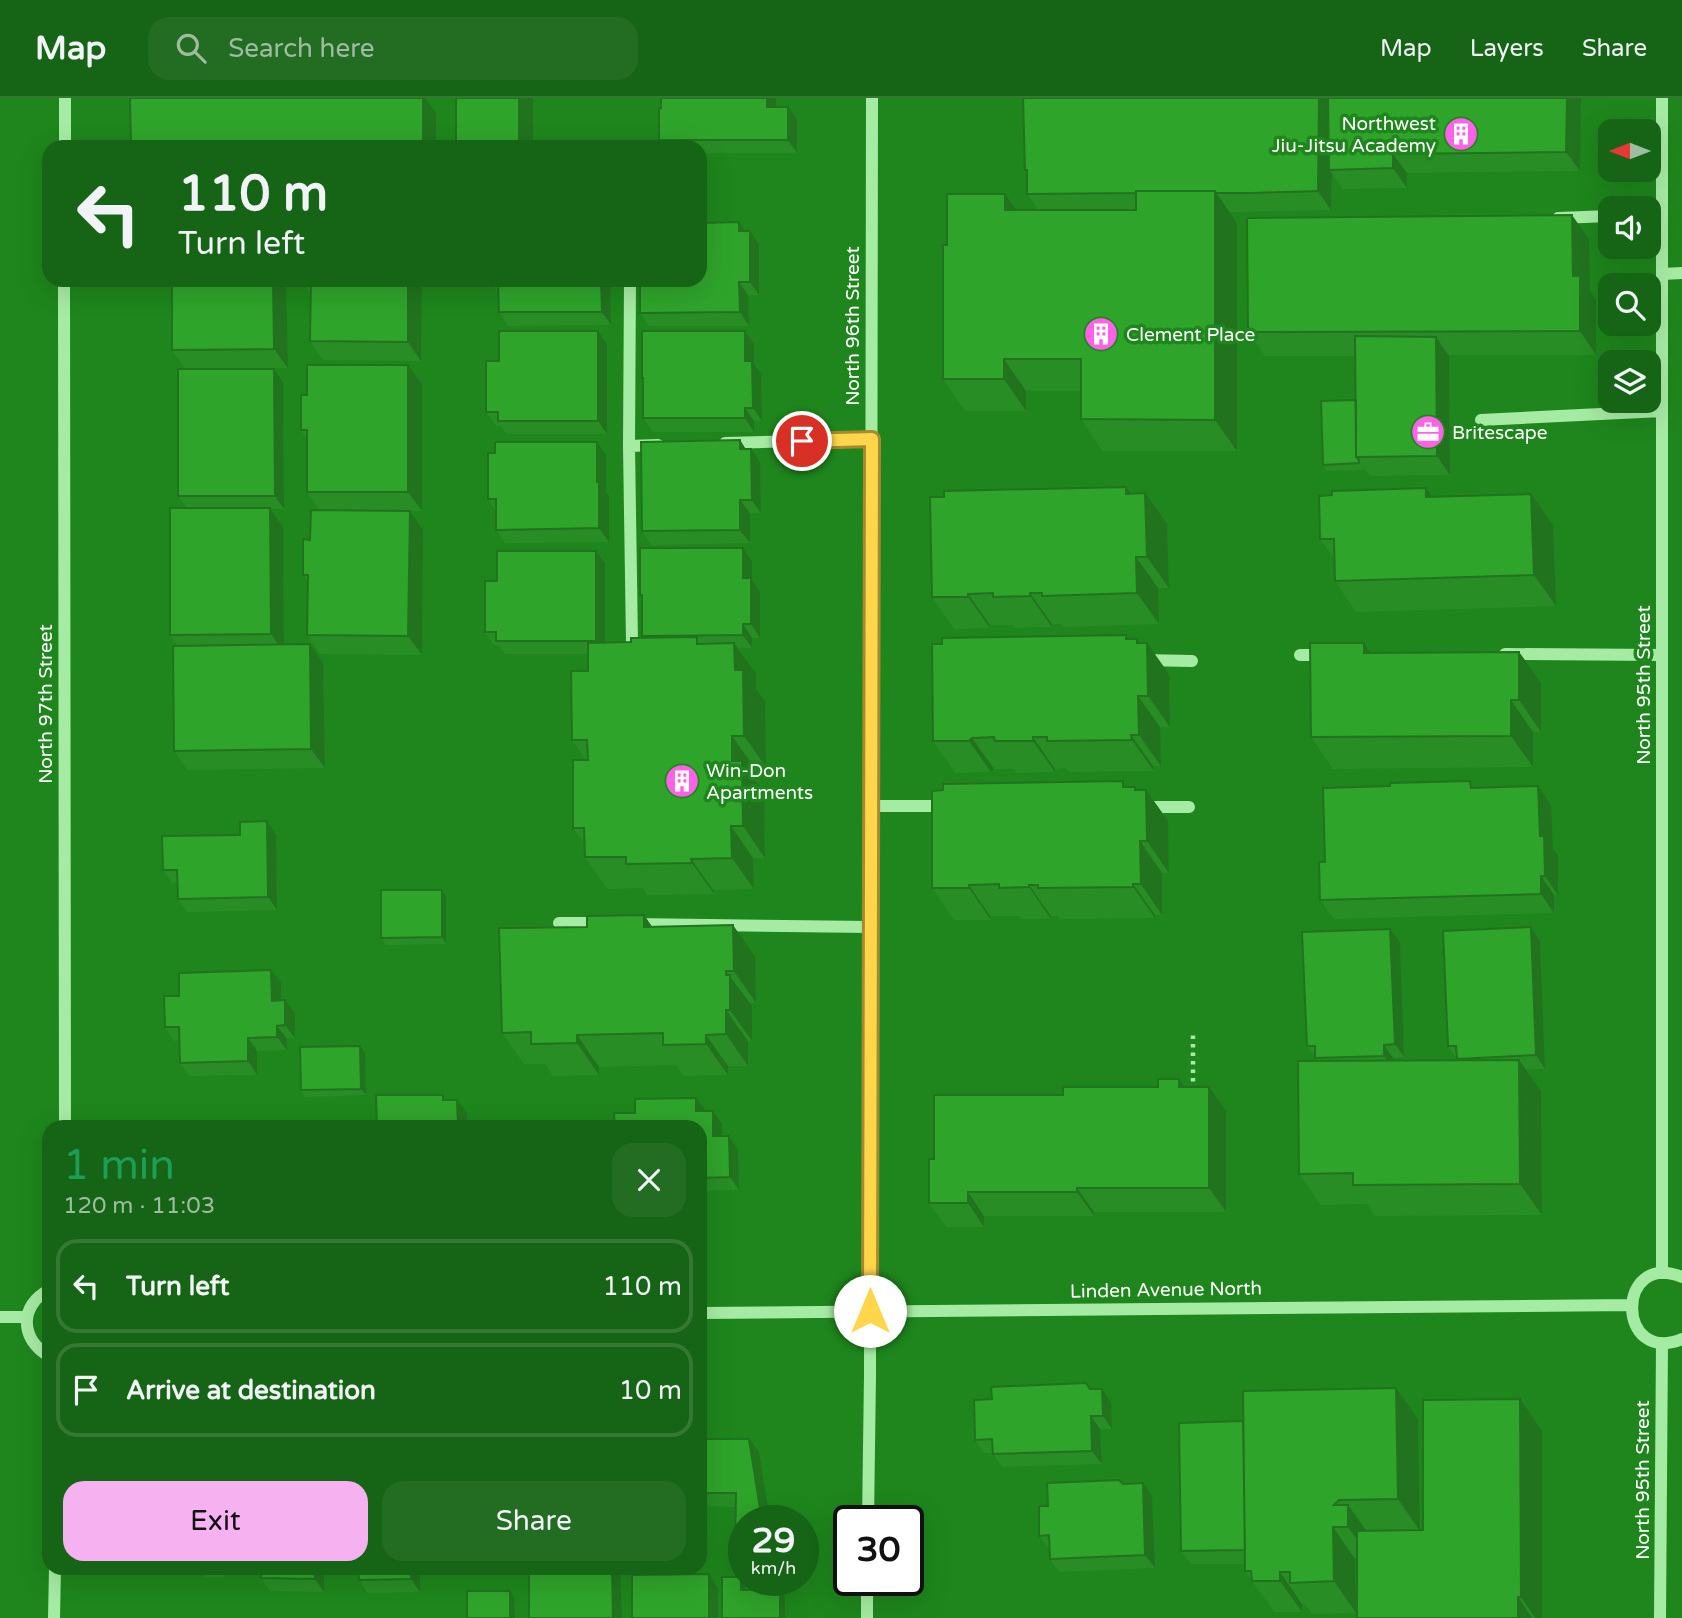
<!DOCTYPE html>
<meta charset="utf-8">
<style>
body{margin:0;font-family:"Varela Round",sans-serif;background:#236d22;color:#f1f3f6;height:100vh;display:flex;flex-direction:column;font-size:26px;white-space:nowrap}
*{box-sizing:border-box;margin:0}
p{font-size:23px;color:#9ebda0}
.icon{flex:none;width:38px;height:38px;fill:none;stroke:currentColor;stroke-width:2;stroke-linecap:round;stroke-linejoin:round}
.map{position:relative;flex:1;overflow:hidden}
.drawer{position:absolute;left:42px;top:1022px;width:665px;height:455px;display:flex;flex-direction:column;background:#166415;border-radius:21px;box-shadow:0 7px 28px #0002}
.drawer>*{flex:none}
.hud{position:absolute;left:42px;top:42px;width:665px;height:147px;border-radius:21px;box-shadow:0 7px 28px #0002;background:#166415;color:#f1f3f6;overflow:hidden}
.needle{width:46px;rotate:270deg}
.buttons{position:absolute;left:1598px;top:21px;display:grid;gap:14px}
.buttons a{display:grid;place-items:center;width:63px;height:63px;border-radius:14px;background:#166415;box-shadow:0 7px 28px #0002;font-size:35px}
.speed{position:absolute;left:728px;top:1407px;display:flex;gap:14px;font-size:35px;font-weight:700;text-align:center}
.speed>*{display:grid;place-content:center;width:91px;height:91px;border-radius:50%;background:#166415;box-shadow:0 7px 28px #0002;line-height:1}
.speed small{font-size:18px;font-weight:400}
.speed .limit{border:4px solid #111;border-radius:10px;background:#fff;color:#111}
.pin{position:absolute;display:grid;place-items:center;width:60px;height:60px;color:#fff;margin:-30px;border:4px solid #fff;border-radius:50%;box-shadow:0 2px 7px #0007}
.me{position:absolute;width:77px;margin:-38px;rotate:0deg;stroke-linejoin:round;filter:drop-shadow(0 0 5px #0008)}
.turn{display:flex;align-items:center;gap:24px;height:147px;padding:0 21px;font-size:32px}
.turn .icon{width:91px;height:91px;stroke-width:2.5}
.turn b{display:block;font-size:49px;line-height:60px}
.round{display:grid;place-items:center;flex:none;width:74px;height:74px;border-radius:21px;background:#236d22}
.overview{display:flex;align-items:center;justify-content:space-between;height:119px;padding:0 21px}
h1{font-size:42px;font-weight:600;line-height:52px;color:#1e9e55}
.cta{display:flex;gap:14px;margin-top:auto;padding:14px 21px}
.cta a{flex:1;height:80px;border-radius:21px;background:#f6b1f0;color:#111;font-size:28px;font-weight:600;line-height:80px;text-align:center}
.cta a+a{background:#236d22;color:#f1f3f6}
ul{padding:0;list-style:none}
li{display:flex;align-items:center;gap:21px;height:94px;margin:0 14px 10px;padding:0 7px;border:4px solid #357834;border-radius:21px}
li div{flex:1}
li b{display:block;font-size:26px}
li em{font-style:normal}
header{display:flex;align-items:center;gap:42px;box-sizing:border-box;height:98px;padding:0 35px;background:#166415;border-bottom:2px solid #357834}
header strong{font-size:33px}
nav{display:flex;gap:38px;margin-inline-start:auto;font-size:24px}
.search{width:490px;height:63px;background:#236d22;display:flex;align-items:center;gap:18px;box-sizing:border-box;padding:0 24px;border-radius:21px;color:#9ebda0;font-size:26px}
.map>svg:first-child{display:block}
.lines{fill:none;stroke-linecap:round;stroke-linejoin:round}
.path{stroke:#a6eba4;stroke-width:4.5;stroke-dasharray:3.5 5;stroke-linecap:butt}
.minor{stroke:#a6eba4;stroke-width:12}
.wall{fill:#288d25}
.shaded-wall{fill:#21731e}
.building{fill:#2fa42b;stroke:#21731e;stroke-width:2}
.route-casing{stroke:#a68a30;stroke-width:18}
.route{stroke:#ffd54a;stroke-width:12}
.labels{text-anchor:middle;stroke-width:7;stroke-linejoin:round;paint-order:stroke}
.poi-label{font-size:19px;fill:#fff;stroke:#1e861c;text-anchor:start}
.street-label{font-size:19px;fill:#fff;stroke:#1e861c}
</style>
<header>
<strong>Map</strong>
<div class="search"><svg class="icon" aria-label="search" viewBox="0 0 24 24"><circle cx="10" cy="10" r="6"/><path d="M15 15l6 6"/></svg>Search here</div>
<nav><a>Map</a><a>Layers</a><a>Share</a></nav>
</header>
<div class="map">
<svg width="1682" height="1520" viewBox="0 0 1682 1520">
<rect width="100%" height="100%" fill="#1e861c"/>
<g class="lines">
<path class="path" d="M1193,992V937"/>
<path class="minor" d="M1662,0V1175
M65,49V0
M1558,120L1610,118
M1662,176L1682,175
M64,182L65,1029
M630,182L629,348L658,347
M1481,322L1662,313
M725,345L871,341
M629,348L632,545
M1505,556L1662,557
M1300,557H1326
M1142,562L1192,563
M871,708H947
M1144,709H1189
M559,825H601
M633,826L871,829
M1682,1179C1615,1152 1616,1268 1682,1241
M49,1192C19,1207 20,1242 49,1258
M700,1215L1632,1207
M0,1219H27
M868,1423L870,1277L872,0
M54,1520L55,1470
M867,1520V1482
M1660,1520L1662,1245"/>
</g>
<path class="wall" d="M661,0H775L776,9L797,22V55H700V49H664L659,42Z
M1023,0H1326L1328,3L1581,0L1580,73L1407,75V90L1342,91L1332,75L1331,112L1229,114L1237,125V353H1102L1081,321V293H1026V313H965L943,281L947,147L1016,112H1039L1027,96V74L1025,72Z
M750,133L759,146V197H748L749,228H649L640,215Z
M1589,141L1590,193L1596,202V257H1449L1450,377L1370,378L1363,369L1364,372L1327,373L1323,367L1356,302V258H1265L1248,234Z
M286,182L288,270L212,271H274L283,284L284,411H271L283,429L284,546L323,565L325,670L187,672L174,653L178,548L170,537L187,410L178,398L185,271L172,252Z
M302,182H422L421,263L323,262L310,243V195Z
M610,182L611,227L508,228L499,214L498,195L491,185Z
M598,233L607,246V336H507L501,328H496L486,314L499,263Z
M745,233L754,246V266L761,276L762,323H754V334H653L643,320V282L642,280Z
M408,267L422,286V413H404H410L423,432L422,557L320,556L307,537L308,485L303,477L310,442L320,412L307,394V341L301,332L307,297Z
M740,342L745,351L760,364L761,415H750V445L651,447L642,433Z
M606,357V394L609,397V444L505,445L496,432V413L488,401Z
M1426,390L1432,399L1531,396L1553,427L1556,508L1356,514L1335,483L1334,460L1320,441Z
M1131,396L1167,426L1169,490H1158L1159,526L1064,529L1062,526H1052V529L1015,530L1013,527H990V530L954,531L932,499Z
M752,463V482L760,494V540H752V550H738L756,576V591L765,603L766,669H754V681L764,694L765,760H753L754,791L713,792L714,796L647,797L642,790L607,791L585,759V746L573,730L586,662L572,642L588,573V556H505L499,547H494L485,534L497,483L605,466V544H631L643,540L642,538V500L640,497Z
M1126,537L1129,541L1140,545L1169,576L1170,629H1160L1161,668H1153L1154,673L1069,674L1066,670L1055,671V674L1017,675L1014,671H994L991,674L955,675L933,643Z
M1364,545L1372,555L1519,554L1541,585V634H1533V669L1333,671L1311,639Z
M1538,688L1551,707L1553,751L1558,757V797H1554V815L1334,821L1320,802L1325,764L1475,690Z
M1127,689L1138,692H1146L1168,723L1169,775H1162V817H1155V820L1060,821L1058,818H1051V821H1021L1019,818H990L991,822H954L932,790Z
M276,737L277,812L187,814L178,801L177,785H172L163,772Z
M442,792L446,799V846L386,847L381,840Z
M644,817L652,829L755,859L756,905H749L752,908V943H748V968H728V977L684,978L676,967L599,969V977L553,978L545,966H524L502,935L587,829Z
M1390,831L1400,844L1404,959L1393,960V963L1457,962L1448,948L1540,843L1545,971H1526L1541,993L1542,1117L1375,1118L1367,1106L1321,1107L1299,1076L1317,963L1307,948Z
M281,885V902H285L295,915V940L287,941V952L257,953V977L189,978L180,965L179,942L174,943L165,929L179,898Z
M365,955L366,997L305,999L301,992Z
M1185,989H1209L1226,1013V1114H1094V1118H984V1129H946L929,1105L934,1061L1063,997Z
M696,1000L706,1013H713L722,1026V1038H729L738,1051L739,1092L700,1093V1029L635,1015Z
M1396,1290L1418,1321L1420,1432H1423L1542,1333V1520H1357V1460L1355,1461L1356,1515L1312,1516L1305,1506H1302V1514H1274L1245,1473V1466H1191L1181,1453L1243,1323Z
M1090,1291H1102L1111,1304L1112,1331H1100L1102,1366L1002,1369L993,1355H984L975,1342L992,1301Z
M700,1341L759,1354L770,1423H744V1462L735,1450L736,1409L700,1408Z
M1123,1386L1152,1398L1155,1470L1059,1474L1050,1461V1451L1039,1438L1048,1408Z
M198,1470H226V1479H204Z
M261,1470H343H324V1494L270,1493L261,1480Z
M358,1470H440V1471H420V1494L368,1495L359,1482Z"/>
<path class="shaded-wall" d="M423,0H425L436,15V49H423Z
M519,0H533V49H519Z
M767,0H775L776,1V22L767,9Z
M1319,0H1326L1333,10L1329,72L1332,75L1331,112L1318,93Z
M1567,0H1581L1580,73L1566,54Z
M788,9L797,22V55L788,42Z
M1393,56L1407,75V90L1393,70Z
M1215,93L1237,125V353L1215,322Z
M1005,96L1027,127L1005,112Z
M1572,117L1589,141L1590,193L1596,202V257L1580,233L1573,178Z
M739,124L748,138L739,133Z
M750,133L759,146V197L750,184Z
M273,182H286L288,270L274,251Z
M408,182H422L421,263L408,244Z
M601,182H610L611,227L602,214Z
M739,184L748,197L749,228L740,214Z
M598,233L607,246V336L598,323Z
M745,233L754,246V266L761,276L762,323L753,310L745,263Z
M1436,239L1449,258L1450,377L1437,358Z
M1004,261L1026,293V313L1004,281Z
M408,267L422,286V413L408,394Z
M274,271L283,284L284,411L275,398Z
M745,310L754,323V334L745,320Z
M740,342L749,356L740,351Z
M597,344L606,357V394L609,397V444L599,430L597,384Z
M751,351L760,364L761,415L752,402Z
M1126,389L1145,416V395L1167,426L1169,490L1147,459L1126,396Z
M1426,390L1448,422L1426,399Z
M1531,396L1553,427L1556,508L1534,477Z
M740,402L750,415V445L740,432Z
M270,410L283,429L284,555L271,536Z
M410,413L423,432L422,557L408,538Z
M743,450L752,463V482L760,494V540L751,526L743,480Z
M596,453L605,466V556L596,543Z
M1136,459L1158,490L1159,526L1137,495Z
M1030,495L1052,526V529L1030,498Z
M968,496L990,527V530L968,499Z
M743,526L752,540V550L743,537Z
M1126,537L1147,566L1137,545V541L1147,555V545L1169,576L1170,629L1148,598L1126,541Z
M734,545L756,576V591L765,603L766,669L744,638L735,572Z
M1364,545L1386,576L1364,555Z
M310,546L323,565L325,670L311,651Z
M1519,554L1541,585V634L1519,602Z
M1138,598L1160,629L1161,668L1139,637Z
M1511,602L1533,634V669L1511,638Z
M1131,637L1153,668L1154,673L1132,642Z
M732,638L754,669V681L764,694L765,760L743,728L732,663Z
M1033,639L1055,671V674L1033,643Z
M972,640L994,671L991,674L969,643Z
M1538,688L1551,707L1553,751L1558,757V797L1545,778L1540,738Z
M1135,689L1146,704V692L1168,723L1169,775L1147,743Z
M267,723L276,737L277,812L268,799Z
M731,728L753,760L754,791L732,760Z
M1140,743L1162,775V817L1141,786Z
M691,761L713,792L714,796L692,765Z
M1541,778L1554,797V815L1541,796Z
M1133,786L1155,817V820L1133,789Z
M969,787L990,818L991,822L969,790Z
M1029,787L1051,818V821L1029,789Z
M442,792L446,799V846L442,839Z
M644,817L666,849L644,829Z
M733,827L755,859L756,905L734,873Z
M1531,829L1540,843L1545,971L1536,957Z
M1390,831L1400,844L1404,959L1395,946Z
M271,872L281,885V916L272,903Z
M726,873L752,908V943L730,912Z
M285,902L295,915V940L285,927Z
M726,912L748,943V968L726,936Z
M277,928L287,941V952L277,939Z
M577,937L599,969V977L577,945Z
M706,937L728,968V977L706,946Z
M248,940L257,953V977L248,963Z
M1384,947L1393,960V971L1384,958Z
M360,948L365,955L366,997L361,991Z
M1519,962L1541,993L1542,1117L1520,1086Z
M1179,981L1196,1005L1179,989Z
M1209,989L1226,1013V1114L1209,1090Z
M696,1000L706,1013H696Z
M457,1002L467,1015V1029H458Z
M713,1013L722,1026V1052L713,1038Z
M729,1038L738,1051L739,1092L730,1079Z
M1077,1090L1094,1114V1118L1077,1094Z
M968,1094L984,1118V1129L968,1105Z
M1396,1290L1418,1321L1420,1433L1398,1401Z
M1102,1291L1111,1304L1112,1331L1103,1318Z
M1520,1301L1542,1333V1520H1535L1521,1499Z
M1091,1318L1100,1331L1102,1366L1092,1353Z
M749,1341L759,1354L770,1423H762Z
M1143,1385L1152,1398L1155,1470L1145,1457Z
M1348,1407L1370,1438V1460L1348,1429Z
M1333,1429L1355,1461L1356,1515L1334,1483Z
M220,1470H226V1479Z
M315,1470H324V1494L315,1481Z
M411,1470H419L420,1471V1494L411,1481Z
M612,1470H620L622,1520H613Z
M1280,1474L1302,1506V1514L1280,1483Z
M709,1476L718,1490V1520H709Z
M741,1479L745,1486V1499L741,1492Z
M780,1492L785,1499V1520H780Z
M510,1493L514,1500L515,1520H510Z
M1518,1499L1532,1520H1518Z"/>
<path class="building" d="M130,0H423V49H131Z
M456,0H519V49H456Z
M661,0H767V9H788V42H659V10H661Z
M1023,0H1319L1318,93L1251,95H1216L1215,93H1136V95L1027,96V72H1025Z
M1328,0H1567L1566,54L1393,56V70L1329,72Z
M1136,93H1215V322L1081,321V261H1004V281H943V147H947V96H1005V112H1136Z
M1572,117L1573,178H1580V233L1248,234L1247,120Z
M739,124V133H750V184H739L740,214L640,215V182H700V125Z
M172,182H273L274,251L172,252Z
M302,182H408V244L310,243L311,183H302Z
M491,182H601L602,214H499L498,184L491,185Z
M499,233H598V323H498V314H486V263H499Z
M642,233H745V263H752L753,310H745V320H643V280H642Z
M1355,238L1436,239L1437,358L1356,359Z
M307,267H408V394H307V332H301V297H307Z
M178,271H274L275,398H178Z
M1356,302V359L1359,362V365L1323,367L1321,303Z
M740,342V351H751L752,402H740V432L642,433L641,344Z
M495,344H597V384H599V430L496,432V401H488V355H495Z
M1126,389V396L1145,395L1147,459H1136L1137,495L1042,498V495H1030V498L993,499V495L968,496V499H932L930,399H944V393Z
M1426,390V399L1531,396L1534,477L1335,483L1334,441H1320L1319,398L1332,397V393Z
M170,410H270L271,536L170,537Z
M311,412L410,413L408,538L307,537L308,477H303V441L310,442Z
M640,450H743V480H751V526H743V537L642,538V497H640Z
M497,453H596V543H496V534H485V483H497Z
M1126,537V541H1137V545H1147L1148,598H1138L1139,637H1131L1132,642L1047,643V639H1033V643H995L994,639L972,640L969,643H933L932,546H942V540Z
M697,539V546L734,545L735,572H743L744,638H732V663H742L743,728H731L732,760L691,761L692,765L626,766V759H585L584,730H573V662H588L587,642H572L571,573H588V545L631,544V540Z
M1310,545H1364V555L1519,554V602H1511V638L1311,639Z
M310,546L311,651L174,653L173,548Z
M1123,683V689H1135V692H1146L1147,743H1140L1141,786H1133V789L1038,790V787H1029V789L999,790V786L969,787V790H932V693L943,692V686Z
M1470,683L1471,690L1538,688L1540,738H1544L1545,778H1541V796L1320,802L1319,764H1325L1323,690L1390,688V685Z
M267,723L268,799L178,801L177,772H163L162,738L240,737V724Z
M381,792H442V839L381,840Z
M644,817V829L733,827L734,873H726V877H730V912H726V936L706,937V946L663,947V935L577,937V945L531,946V934L502,935L499,830L587,829V818Z
M1531,829L1536,957L1457,961L1456,948H1448L1443,833Z
M1390,831L1395,946L1384,947V958L1315,960V948H1307L1302,834Z
M271,872L272,903L285,902V927L277,928V939L248,940V963L180,965L179,929H165L164,898H179V875Z
M360,948L361,991L301,992L300,949Z
M1519,962L1520,1086L1353,1087V1075L1299,1076L1298,963Z
M1158,981H1179V989H1209V1090H1077V1094H968V1105H929V1061H934V997H1063V989H1158Z
M376,997H443V1002H457L458,1029H377Z
M696,1000V1013H713V1038H729L730,1079L700,1080V1029H615L614,1015H635V1001Z
M1086,1285L1090,1291H1102L1103,1318H1091L1092,1353L993,1356L992,1341L975,1342L974,1302L992,1301L991,1289Z
M1396,1290L1398,1401L1339,1402L1334,1407H1348V1429H1333L1334,1483L1290,1485V1474H1280V1483H1252L1251,1473H1245L1243,1293Z
M1520,1301L1521,1499H1518V1520H1357V1433L1423,1432V1302Z
M1243,1323L1245,1452L1181,1453L1179,1325Z
M700,1341H749L762,1423H744V1450H735L736,1395H700Z
M1119,1382L1123,1386L1143,1385L1145,1457L1050,1461L1049,1437L1039,1438V1408H1048L1047,1385Z
M261,1470H315V1481L261,1480Z
M358,1470H411V1481L359,1482Z
M529,1470H612L613,1520H529Z
M709,1476V1520H632V1477Z
M722,1479H741V1492H780V1520H722Z
M467,1493H510V1520H467Z"/>
<g class="lines">
<g class="route-casing">
<path id="route" d="M802,343L872,341L870,1213"/>
</g>
<use href="#route" class="route"/>
</g>
<defs>
<g id="building-disc" transform="scale(1.75)"><circle r="9.5" fill="#fc61e8" stroke="#1e861c"/><path d="M-4-6H4V6H1V3H-1V6H-4ZM-2.5-4.3h1.7v1.8h-1.7ZM.8-4.3h1.7v1.8H.8ZM-2.5-1h1.7V.8h-1.7ZM.8-1h1.7V.8H.8Z" fill="#fff"/></g>
<g id="office-disc" transform="scale(1.75)"><circle r="9.5" fill="#fc61e8" stroke="#1e861c"/><path d="M-6-3h4V-5.5h4V-3h4V5H-6ZM-1-4.5V-3h2v-1.5ZM-6 0V1H6V0Z" fill="#fff"/></g>
</defs>
<g fill-rule="evenodd">
<use href="#building-disc" x="1461" y="36"/>
<use href="#building-disc" x="1101" y="236"/>
<use href="#office-disc" x="1428" y="334"/>
<use href="#building-disc" x="682" y="683"/>
</g>
<g class="labels">
<g class="poi-label">
<text x="1436" y="32" text-anchor="end">Northwest<tspan x="1436" dy="22">Jiu-Jitsu Academy</tspan></text>
<text x="1126" y="243">Clement Place</text>
<text x="1452" y="341">Britescape</text>
<text x="706" y="679">Win-Don<tspan x="706" dy="22">Apartments</tspan></text>
</g>
<g class="street-label">
<text transform="translate(852 228) rotate(-90)" y="7">North 96th Street</text>
<text transform="translate(1643 587) rotate(-90)" y="7">North 95th Street</text>
<text transform="translate(45 606) rotate(-90)" y="7">North 97th Street</text>
<text transform="translate(1166 1191) rotate(-1)" y="7">Linden Avenue North</text>
<text transform="translate(1642 1382) rotate(-90)" y="7">North 95th Street</text>
</g>
</g>
</svg>
<div class="buttons">
<a><svg class="needle" viewBox="-14 -14 28 28"><path d="M0-13l5 13h-10z" fill="#e53935"/><path d="M0 13l5-13h-10z" fill="#9ebda0"/></svg></a>
<a><svg class="icon" aria-label="sound" viewBox="0 0 24 24"><path d="M4 9h4l5-4v14l-5-4H4zM17 9q2 3 0 6"/></svg></a>
<a><svg class="icon" aria-label="search" viewBox="0 0 24 24"><circle cx="10" cy="10" r="6"/><path d="M15 15l6 6"/></svg></a>
<a><svg class="icon" aria-label="layers" viewBox="0 0 24 24"><path d="M12 4l9 5-9 5-9-5zM3 14l9 5 9-5"/></svg></a>
</div>
<div class="speed"><div>29<small>km/h</small></div><div class="limit">30</div></div>
<div class="pin" style="left:802px;top:343px;background:#d93025"><svg class="icon" aria-label="arrive" viewBox="0 0 24 24"><path d="M6 21V4h12l-3 4 3 4H6"/></svg></div>
<svg class="me" style="left:870px;top:1213px" viewBox="-20 -20 40 40"><circle r="19" fill="#fff"/><path d="M0-13L10 11 0 6-10 11z" fill="#ffd54a"/></svg>
<div class="hud">
<div class="turn"><svg class="icon" aria-label="left" viewBox="0 0 24 24"><path d="M17 20v-9H6M10 6l-5 5 5 5"/></svg><div><b>110 m</b>Turn left</div></div>
</div>
<section class="drawer">
<div class="overview"><div><h1>1 min</h1><p>120 m · 11:03</p></div><a class="round"><svg class="icon" aria-label="close" viewBox="0 0 24 24"><path d="M6 6l12 12M18 6L6 18"/></svg></a></div>
<ul>
<li><svg class="icon" aria-label="left" viewBox="0 0 24 24"><path d="M17 20v-9H6M10 6l-5 5 5 5"/></svg><div><b>Turn left</b></div><em>110 m</em></li>
<li><svg class="icon" aria-label="arrive" viewBox="0 0 24 24"><path d="M6 21V4h12l-3 4 3 4H6"/></svg><div><b>Arrive at destination</b></div><em>10 m</em></li>
</ul>
<div class="cta"><a>Exit</a><a>Share</a></div>
</section>
</div>
